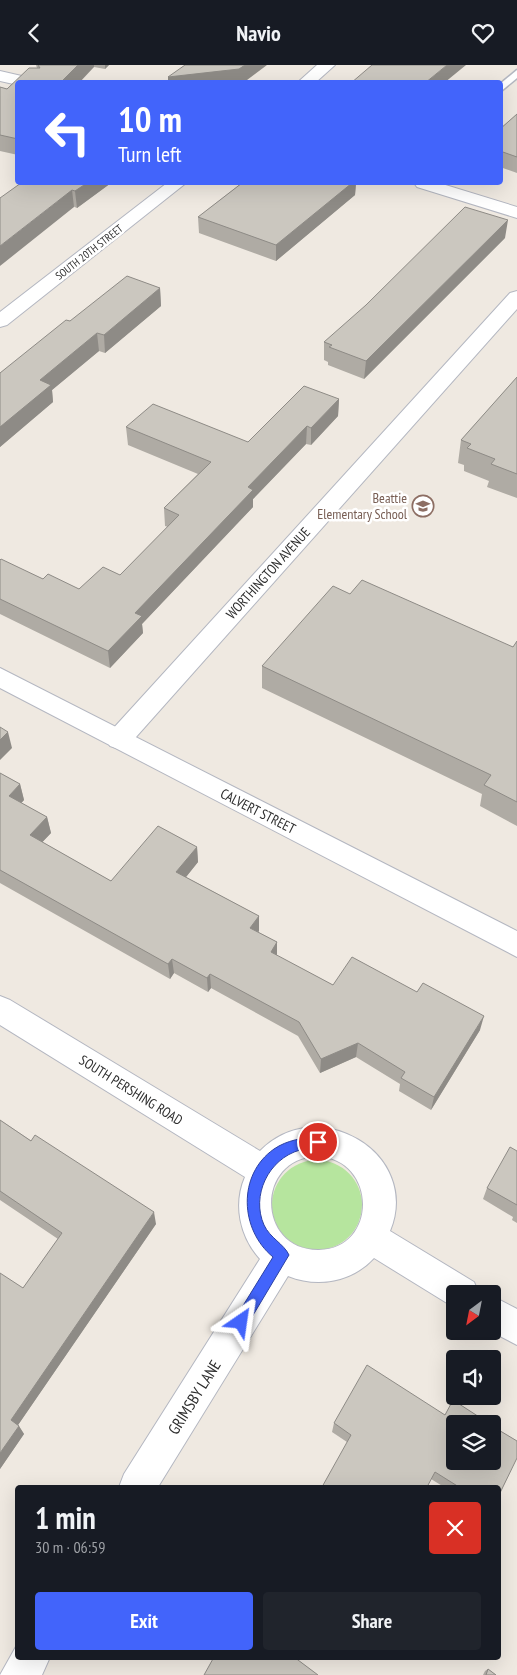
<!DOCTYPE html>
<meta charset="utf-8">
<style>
body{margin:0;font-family:"PT Sans Narrow",sans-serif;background:#20242c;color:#f1f3f6;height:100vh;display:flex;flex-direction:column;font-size:19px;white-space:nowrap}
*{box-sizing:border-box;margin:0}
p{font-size:16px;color:#9ea1a6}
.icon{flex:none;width:28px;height:28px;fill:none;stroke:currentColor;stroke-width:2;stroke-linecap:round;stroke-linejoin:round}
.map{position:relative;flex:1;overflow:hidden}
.side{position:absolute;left:15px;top:1420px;width:486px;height:175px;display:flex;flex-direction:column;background:#171b24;border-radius:5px;box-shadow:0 5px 20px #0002}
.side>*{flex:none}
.guide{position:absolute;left:15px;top:15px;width:488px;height:105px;border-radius:5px;box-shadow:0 5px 20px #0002;background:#4264fb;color:#fff;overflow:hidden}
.needle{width:32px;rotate:212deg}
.fabs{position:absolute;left:446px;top:1220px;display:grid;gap:10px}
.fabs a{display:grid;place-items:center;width:55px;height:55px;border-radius:5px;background:#171b24;box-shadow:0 5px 20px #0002;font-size:25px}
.pin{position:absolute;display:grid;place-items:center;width:42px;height:42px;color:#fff;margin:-21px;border:2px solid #fff;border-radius:50%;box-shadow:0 1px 5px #0007}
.me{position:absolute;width:55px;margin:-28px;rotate:32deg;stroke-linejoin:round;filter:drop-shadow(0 0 4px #0008)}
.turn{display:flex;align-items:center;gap:18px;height:105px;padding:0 20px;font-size:22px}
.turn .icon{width:65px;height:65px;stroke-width:2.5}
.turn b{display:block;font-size:35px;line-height:42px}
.round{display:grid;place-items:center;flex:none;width:52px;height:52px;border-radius:5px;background:#20242c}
.summary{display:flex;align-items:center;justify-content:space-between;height:85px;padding:0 20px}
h1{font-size:30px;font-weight:600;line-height:38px}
.primary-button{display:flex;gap:10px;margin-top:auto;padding:10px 20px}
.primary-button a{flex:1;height:58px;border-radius:5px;background:#4264fb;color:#fff;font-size:20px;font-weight:600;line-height:58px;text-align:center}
.primary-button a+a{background:#20242c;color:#f1f3f6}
header{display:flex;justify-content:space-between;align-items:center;height:65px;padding:0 20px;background:#171b24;font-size:22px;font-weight:600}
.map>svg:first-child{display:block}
.green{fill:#b6e59e}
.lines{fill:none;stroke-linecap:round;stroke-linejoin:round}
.lane-casing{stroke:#b4b7c1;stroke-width:3}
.street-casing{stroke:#b4b7c1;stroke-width:2}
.secondary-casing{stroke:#b4b7c1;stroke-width:2}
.lane{fill:#fff;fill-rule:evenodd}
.street{fill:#fff;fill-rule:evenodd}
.secondary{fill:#fff;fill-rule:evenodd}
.wall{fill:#afaba4}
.shaded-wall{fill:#8e8b86}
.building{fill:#cbc7bf;stroke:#8e8b86}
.route{fill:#4264fb;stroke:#2b41a3}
.labels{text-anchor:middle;stroke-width:5;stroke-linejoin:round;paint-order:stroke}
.far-street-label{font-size:11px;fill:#2e2e2e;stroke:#fff}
.education-label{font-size:14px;fill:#785e54;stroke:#fff;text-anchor:end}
.street-label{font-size:14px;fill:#2e2e2e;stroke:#fff}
.near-street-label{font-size:16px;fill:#2e2e2e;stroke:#fff}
</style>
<header><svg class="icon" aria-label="back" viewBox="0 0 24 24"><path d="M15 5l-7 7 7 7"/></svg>Navio<svg class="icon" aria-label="heart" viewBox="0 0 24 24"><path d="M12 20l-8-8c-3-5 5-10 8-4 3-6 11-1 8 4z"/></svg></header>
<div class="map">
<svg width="517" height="1610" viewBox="0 0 517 1610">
<rect width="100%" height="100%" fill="#efe9e1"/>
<path class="green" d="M272 1140a45 45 0 1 1 90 0a45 45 0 1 1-90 0Z"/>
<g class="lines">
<g class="lane-casing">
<path id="lane" d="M517,5V13L500,27V19Z"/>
</g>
<g class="street-casing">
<path id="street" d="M0,6L39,15L41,18H18V20L0,16Z
M414,118H439L517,142V153L417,122Z
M517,226V244L128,681L119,684L110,681L106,674L110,667L510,228Z
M0,931L10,935L260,1086C317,1027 422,1088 390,1166L474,1217L479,1229H455V1243L374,1193C352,1217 318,1223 288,1211L158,1422H119L124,1409L260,1194C240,1172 233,1140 245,1112L0,960ZM317,1091C378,1094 378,1184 319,1185C257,1186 254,1094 317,1091Z
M492,1231L517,1244V1280L490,1266H492Z
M18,1578V1592H50L42,1610H0Z"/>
</g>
<g class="secondary-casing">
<path id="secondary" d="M317,0H335L315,18H297Z
M167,118H186L7,260L0,262V247Z
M0,603L517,866V892L0,623Z"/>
</g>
<use href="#lane" class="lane"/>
<use href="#street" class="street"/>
<use href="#secondary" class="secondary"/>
</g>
<path class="wall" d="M36,0H109L105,4L94,2L18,18V90L0,86V22L7,24L37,3Z
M517,49V108L500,102V64Z
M21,118H111L77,143Z
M242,118H356L355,130L276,196L199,168L198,152Z
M505,173L364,314L328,300V297L324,295V277Z
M160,223L161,241L105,288L99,286L52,325L53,337L0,382V308L70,256Z
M517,312V433L487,422L489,416L464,406V400L458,398L461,375Z
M339,334L338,351L311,380L306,379L253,434V442L142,559L143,568L110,603L0,549V495L43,514L79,524L120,510L168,462L165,461L164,443L198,409L128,380L126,362L248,377Z
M350,529L513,582L517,576V761L480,741L482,729L262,623V601Z
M0,708L20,719L24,735L21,738L47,752L51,768L42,777L111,816L197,782L198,797L186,812L259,851V866L258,867L277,877V891L333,920L480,965L431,1045L399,1026L400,1019L356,992L320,1008L298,971L211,923L208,927L174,908L170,914L0,818Z
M0,1055L156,1159L18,1360L24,1369L0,1404L23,1223L58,1174L0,1135Z
M517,1086V1158L512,1155L513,1152L483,1134L487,1123Z
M334,1358L499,1422H444L431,1414L347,1377L332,1367Z
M488,1604L496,1610H483L485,1606Z"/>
<path class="shaded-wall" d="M78,0H94V2L79,18H60Z
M105,0H109L105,4Z
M245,0H267L243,18H168V12Z
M447,0H466L444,18H425Z
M87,118H111L77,143L75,126Z
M352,118H356L355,130L276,196V180Z
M72,125L74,142L0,201V181Z
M508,155L505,173L364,314L366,296Z
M160,223L161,241L105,288L104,270Z
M97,268L99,286L52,325L53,337L0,382V362L40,315Z
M339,334L338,351L311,380V363Z
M307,361L306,379L253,434V442L142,559L143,568L110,603L108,586L135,548L248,422Z
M8,667L12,683L0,695V675Z
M20,719L24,735L13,747L9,731Z
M47,752L51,768L34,786L30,770Z
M197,782L198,797L178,822L176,807Z
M259,851V866L250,878V863Z
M277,877V892L271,887Z
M172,894L174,908L170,914L168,899Z
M210,909L211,923L208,927L207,913Z
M484,951L480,965L431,1045L434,1032Z
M358,978L356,992L320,1008L321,994Z
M154,1147L156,1159L16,1363L11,1355Z
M19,1361L24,1369L0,1404V1388Z"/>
<path class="building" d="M38,0H78L60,18H18V74L0,70V22L7,24L29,3H40Z
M185,0H245L239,4L168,12Z
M372,0H447L425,18H351Z
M517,49V92L500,86V64Z
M21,118H87L75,126L72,125L0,181V133Z
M242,118H352L276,180L198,152Z
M465,142L508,155L366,296L329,282L332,280L324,277L366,240Z
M127,211L160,223L104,270L97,268L40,315L51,320L0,362V308L66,255L70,256Z
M517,312V409L491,399L495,394L467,383L471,379L461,375Z
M304,321L339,334L311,363L307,361L248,422L253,425L135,548L142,551L108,586L0,534V495L1,494L43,514L48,509L79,524L103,502L120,510L179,450L164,443L211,397L126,362L153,339L248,377Z
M362,515L513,582L517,576V737L484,720L491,710L262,601L333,521L350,529Z
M0,662L8,667L0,675Z
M0,708L20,719L9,731L47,752L30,770L111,816L158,761L197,782L176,807L259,851L250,863L277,877L271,887L333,920L352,892L417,927L423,918L484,951L434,1032L401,1013L405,1007L358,978L321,994L299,957L210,909L207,913L172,894L168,899L0,805Z
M0,1055L31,1076L35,1070L154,1147L11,1355L19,1361L0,1388V1208L23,1223L62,1168L0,1126Z
M510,1082L517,1086V1140L487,1123Z
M367,1300L445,1350L453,1335L490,1359H455V1396H492V1361L517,1376V1393L499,1430V1422H459L435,1407L427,1422H322L351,1370L334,1358Z
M214,1592H294L318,1610H204Z
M488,1604L496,1610H486Z"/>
<path class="route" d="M318,1071L323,1073L325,1077L323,1081C315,1084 307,1083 300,1085C268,1094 251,1131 264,1160C270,1173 284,1179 289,1190L246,1262L241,1264L236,1262L234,1257L236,1252L273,1192C240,1165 237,1110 274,1084C287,1075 303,1073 318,1071Z"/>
<defs>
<g id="school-ring" transform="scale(1.125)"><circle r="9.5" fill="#fff" stroke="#8d6e63" stroke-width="1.5"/><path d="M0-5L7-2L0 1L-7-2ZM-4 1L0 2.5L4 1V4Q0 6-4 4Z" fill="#8d6e63"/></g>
</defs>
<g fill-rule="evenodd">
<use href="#school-ring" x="423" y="441"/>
</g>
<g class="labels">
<g class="far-street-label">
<text transform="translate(89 187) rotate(-38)" y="4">SOUTH 20TH STREET</text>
</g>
<g class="education-label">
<text x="407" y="438">Beattie<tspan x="407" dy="16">Elementary School</tspan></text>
</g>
<g class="street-label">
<text transform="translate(268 508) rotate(-48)" y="5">WORTHINGTON AVENUE</text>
<text transform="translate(258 746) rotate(27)" y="5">CALVERT STREET</text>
<text transform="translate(131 1025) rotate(32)" y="5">SOUTH PERSHING ROAD</text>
</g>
<g class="near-street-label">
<text transform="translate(194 1332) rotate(-58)" y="6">GRIMSBY LANE</text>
</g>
</g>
</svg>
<div class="fabs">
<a><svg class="needle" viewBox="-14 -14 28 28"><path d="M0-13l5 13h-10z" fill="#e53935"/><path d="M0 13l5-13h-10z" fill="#9ea1a6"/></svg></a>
<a><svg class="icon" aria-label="sound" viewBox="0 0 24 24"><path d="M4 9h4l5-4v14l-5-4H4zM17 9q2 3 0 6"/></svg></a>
<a><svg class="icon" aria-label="layers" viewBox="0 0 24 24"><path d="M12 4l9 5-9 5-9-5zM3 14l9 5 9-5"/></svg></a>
</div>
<div class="pin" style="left:318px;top:1077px;background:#d93025"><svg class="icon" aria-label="arrive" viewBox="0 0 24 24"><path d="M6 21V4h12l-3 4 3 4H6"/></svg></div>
<svg class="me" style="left:241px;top:1257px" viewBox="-20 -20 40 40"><path d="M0-17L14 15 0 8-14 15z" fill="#4264fb" stroke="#fff" stroke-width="4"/></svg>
<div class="guide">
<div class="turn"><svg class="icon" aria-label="left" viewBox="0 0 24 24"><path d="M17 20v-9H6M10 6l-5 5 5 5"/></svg><div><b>10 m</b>Turn left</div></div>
</div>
<section class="side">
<div class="summary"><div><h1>1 min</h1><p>30 m · 06:59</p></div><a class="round" style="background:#d93025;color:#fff"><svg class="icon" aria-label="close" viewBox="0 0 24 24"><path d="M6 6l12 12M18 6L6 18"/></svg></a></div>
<div class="primary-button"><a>Exit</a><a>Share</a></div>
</section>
</div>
